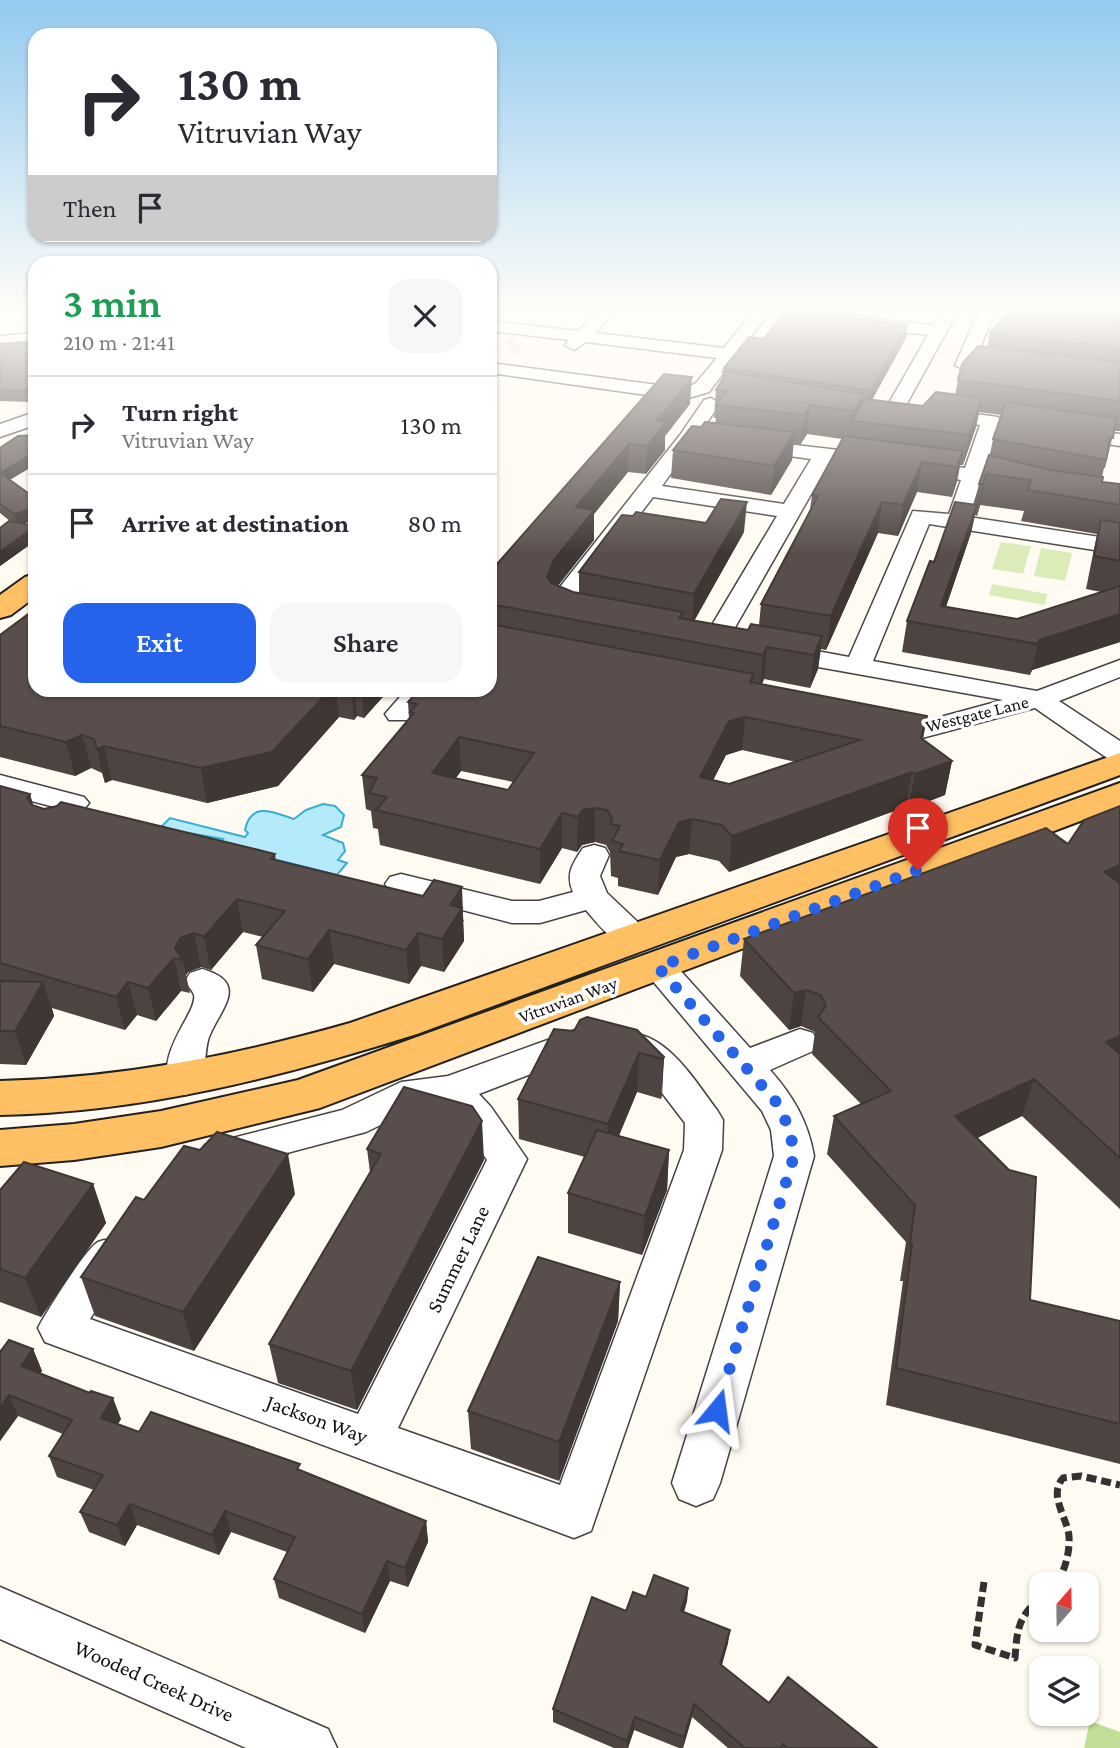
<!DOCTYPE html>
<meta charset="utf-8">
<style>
body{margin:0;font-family:"Crimson Pro",serif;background:#f7f7f7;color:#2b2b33;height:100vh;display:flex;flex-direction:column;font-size:26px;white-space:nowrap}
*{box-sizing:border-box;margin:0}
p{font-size:23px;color:#7c7c81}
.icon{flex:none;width:38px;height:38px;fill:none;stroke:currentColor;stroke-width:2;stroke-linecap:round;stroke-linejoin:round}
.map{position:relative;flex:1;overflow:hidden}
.drawer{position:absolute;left:28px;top:256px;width:469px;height:441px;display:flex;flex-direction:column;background:#fff;border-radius:21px;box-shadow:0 2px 5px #0004}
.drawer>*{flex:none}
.guide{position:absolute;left:28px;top:28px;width:469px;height:214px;border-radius:21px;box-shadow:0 2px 5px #0004;background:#fff;color:#2b2b33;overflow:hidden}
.needle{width:46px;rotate:20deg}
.fabs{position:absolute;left:1029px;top:1572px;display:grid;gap:14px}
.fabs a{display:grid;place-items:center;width:70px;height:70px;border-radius:14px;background:#fff;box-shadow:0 2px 5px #0004;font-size:35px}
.pin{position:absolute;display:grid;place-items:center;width:60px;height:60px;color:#fff;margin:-72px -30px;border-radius:50% 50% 50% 0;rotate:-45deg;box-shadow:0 0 7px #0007}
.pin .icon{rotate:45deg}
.me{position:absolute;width:77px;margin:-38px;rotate:16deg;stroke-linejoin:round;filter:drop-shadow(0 0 5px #0008)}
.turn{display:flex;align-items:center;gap:24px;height:147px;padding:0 35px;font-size:32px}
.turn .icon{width:91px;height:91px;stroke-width:2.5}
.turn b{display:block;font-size:49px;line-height:60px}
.then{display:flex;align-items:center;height:66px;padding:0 35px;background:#0003;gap:14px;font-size:26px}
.round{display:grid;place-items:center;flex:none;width:74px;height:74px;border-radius:21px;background:#f7f7f7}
.headline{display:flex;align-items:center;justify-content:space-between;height:119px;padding:0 35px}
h1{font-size:42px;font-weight:600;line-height:52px;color:#1e9e55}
.primary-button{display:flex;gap:14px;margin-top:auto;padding:14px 35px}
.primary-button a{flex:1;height:80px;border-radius:21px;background:#2563eb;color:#fff;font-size:28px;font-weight:600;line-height:80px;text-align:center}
.primary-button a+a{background:#f7f7f7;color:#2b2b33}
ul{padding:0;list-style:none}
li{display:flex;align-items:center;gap:21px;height:98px;padding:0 35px;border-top:2px solid #e1e1e2}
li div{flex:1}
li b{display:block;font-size:26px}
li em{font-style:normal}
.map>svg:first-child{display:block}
.green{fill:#dcecb9}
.forest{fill:#c2de98}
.water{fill:#b4eaf9;stroke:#37aed4;stroke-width:2}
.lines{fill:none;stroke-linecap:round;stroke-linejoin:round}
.minor-tunnel{stroke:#dbd8d0;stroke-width:18;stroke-dasharray:18 10;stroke-linecap:butt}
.minor-casing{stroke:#434343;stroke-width:3}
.major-casing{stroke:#212121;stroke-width:4}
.path{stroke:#323232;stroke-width:7;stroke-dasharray:10 5;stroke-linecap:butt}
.minor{fill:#fff;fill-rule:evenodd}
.major{fill:#fec063;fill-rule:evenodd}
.wall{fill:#4d4340;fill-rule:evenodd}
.shaded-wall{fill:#3e3734}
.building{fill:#594e4b;stroke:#3e3734;stroke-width:2;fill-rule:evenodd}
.route{stroke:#2563eb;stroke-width:12;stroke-dasharray:0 21.6}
.labels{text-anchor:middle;stroke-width:7;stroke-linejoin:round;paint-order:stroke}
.street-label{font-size:18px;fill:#101010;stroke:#fff}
.near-street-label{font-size:21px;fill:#101010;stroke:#fff}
</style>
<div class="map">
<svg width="1120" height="1748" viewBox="0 0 1120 1748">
<rect width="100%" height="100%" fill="#fffbf2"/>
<path class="green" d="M1001,542L1031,546L1023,574L992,569Z
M1041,548L1072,553L1065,581L1034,576Z
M992,584L1047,594L1045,605L989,595Z"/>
<path class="forest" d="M1090,1721L1120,1732V1748H1084Z"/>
<path class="water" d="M323,804L335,806L344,815L341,827L323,835L343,843L345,851L338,860L347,863L337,875L218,845L223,839L160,828L170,818L245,837L248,833L245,830C251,799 277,814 294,819L306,810Z"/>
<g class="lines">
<path class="minor-tunnel" d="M511,349L517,344"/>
<g class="minor-casing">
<path id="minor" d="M600,309H618L595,333L724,348L755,309H772L709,392L682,400L490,373V363L681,388L695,384L717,358L586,342L574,350L565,345L569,340L490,331V321L578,331Z
M855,309H871L866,318L933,325L943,309H959L899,418L878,423L857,419L854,415L864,409L885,410L928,335L850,326L848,322Z
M980,309H996L975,361L1005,365L1008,369L1005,373L964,370L955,365Z
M35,333V343L0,346V336Z
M711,398L720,404L662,486L784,504L811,459L745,450L742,446L752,440L874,454L884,460L874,466L830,461L725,645H707L703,640L777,516L653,497L576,598L574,604L593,611L596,616L593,621C580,624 557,619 549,607L556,592L680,435L704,400Z
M939,405L947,410L998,417L1001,421L984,471L1030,480L1033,484L1023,490L980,483L969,517L1120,540V554L929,524L873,661L1037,691L1120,660V677L1059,701L1120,741V762L1110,760L1035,708L922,738L873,728L869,722L873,716L883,714L922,722L1003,700L779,660L770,657L766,652L770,647L779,644L849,657L913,511L949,514L961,480L912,471L909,467L919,461L965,468L980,425L931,418L929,411Z
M35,412V425L0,437V424Z
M1072,428L1120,434V446L1065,438L1062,434L1065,430Z
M406,690H433L409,720H389L385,714Z
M0,775L84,797L89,803L84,809L74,812L0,793Z
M594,845L605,848L609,855L600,876L607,893L645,929L650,937L645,945C619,952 601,928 586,910L540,923H512L390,891L385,884L390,877L401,874L512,901H539L573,892C565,874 573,863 583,848Z
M658,955L670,959L750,1048L800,1029L813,1033L818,1042L813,1051L770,1070C793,1096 808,1121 814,1156L720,1483L713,1499L696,1506L679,1499L672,1483L774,1156L771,1130L762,1111L641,967L646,959Z
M202,969C251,983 220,1009 209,1037C203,1055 208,1074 198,1091L185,1095L172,1091C152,1054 198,1013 194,995C193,991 187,985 185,981L190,973Z
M578,1029L591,1033L596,1042L591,1051L479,1094L491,1107L527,1159L398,1428L560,1485L684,1150L685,1123L643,1068L616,1053L611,1044L616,1035C661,1022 694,1080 717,1110L723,1120L722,1150L591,1531L574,1538L45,1342L38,1328C45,1314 86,1248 98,1242C108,1238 114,1240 124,1244L130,1256L90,1319L358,1414L487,1160L465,1127L442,1104L420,1106L366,1132L219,1171L205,1167L199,1156L205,1145L342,1110L401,1082L448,1076Z
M0,1587L328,1729L337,1748H246L0,1639Z"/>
</g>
<g class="major-casing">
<path id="major" d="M35,574V597L11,615L0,618V595L25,577Z
M1120,753V775L417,1034C280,1077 145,1112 0,1115V1081C120,1078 234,1056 350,1023Z
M1120,783V806L320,1108L161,1147L74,1160L0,1166V1130L74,1124L161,1111L298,1080Z"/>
</g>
<path class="path" d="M984,1582L975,1645L1015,1658C1017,1630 1018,1616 1041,1598
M1057,1584C1065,1569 1070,1553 1069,1536C1067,1517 1048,1495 1063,1478L1081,1476L1120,1485"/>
<use href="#minor" class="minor"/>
<use href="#major" class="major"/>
</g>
<path class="wall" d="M35,309V325H32L30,316Z
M853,309L851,313L866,319L906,338L872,400L923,406L955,395L958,380L987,347L990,333L1120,309V431H1114L1105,468H1104L1102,477V482L1120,484V642L1032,670L1030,675L902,652L907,621L934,562L974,505L979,484L990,455L993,439L1001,415L979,412L976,427L963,465H960L957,481L952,497L917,492L898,536L878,533L826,650L821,649L818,669L810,688L764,679L762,684L927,716L923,740L952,761L945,795L908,809L905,807L729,872L719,861L689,854L676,857L658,895L618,886V878L611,876L610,852L606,845L595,842L582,845L577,852L562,848L540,884L380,845L378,829L373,828L371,811L366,809L362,775L409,719L408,702L490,690V572L664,374L690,404L665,436V450L646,474L628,472L594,514V540L558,586L573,592L579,593V572L744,532L694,620L748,630L759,625L761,604L810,510L812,495L842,439L807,434L800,445L793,444L792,460L771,495L671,478L673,450L701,427L715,424L716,418H714L716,390L722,381L724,368L764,339ZM980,505L1024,511L1021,521L1097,534L1086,589L1101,592L1017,619L946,607L971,533L975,515L977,516ZM742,750L796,762L729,784L713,780L726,755ZM461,771L513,782L508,790L456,778Z
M871,309H877L873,316H870Z
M35,341V401L29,402L0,401V344Z
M0,448L10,480L35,498V520L23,524L35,526V541L0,566L11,522L0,513Z
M0,635L35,690H389L364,718L357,716L354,720L339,717L278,786L207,803L112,780L105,783L102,773L91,768L75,776L0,757Z
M0,786L30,794L33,806L44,809L275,854L276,860L464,920L463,922L464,941L444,972L421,966L409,984L334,964L313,992L262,979L256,945L263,937L243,932L211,970L201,967L188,972L186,975L190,993L181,991L156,1021L137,1015L125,1030L52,1008L54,1016L26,1065L0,1064Z
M1120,806V1209L1022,1116L977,1138L1030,1300L1120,1321V1464L886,1405L903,1281H900L906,1242L827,1154L834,1116L861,1104L812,1054L815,1032L801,1026L789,1030L740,976L744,939L1068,844Z
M554,1029L664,1057L661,1099L637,1092L619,1136L669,1150L667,1190L642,1255L568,1233V1193L585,1157L519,1139L518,1099Z
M367,1149L484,1160L357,1410L278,1383L269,1344L370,1172Z
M93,1184L106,1223L41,1317L0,1302V1190Z
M295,1194L194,1351L95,1316L81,1277L144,1200Z
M620,1282L618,1321L559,1481L471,1449L468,1411Z
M33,1349L42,1371L40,1374L121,1419L118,1424L139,1432L302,1471L426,1521L428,1542L408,1587L390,1581L365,1633L279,1598L274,1579L287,1552L231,1532L219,1555L137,1525L125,1546L89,1532L80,1512L94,1490L57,1477L49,1456L63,1434L18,1416L0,1441V1352Z
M688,1588L687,1601L684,1612L728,1643L722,1665L769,1703L877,1748H728L692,1717L683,1748H679L634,1730L628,1748H614L553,1722V1709L626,1611L646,1597Z"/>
<path class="shaded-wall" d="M908,324L906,338L868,407L870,391Z
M692,377L690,404L665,436V450L646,474L647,446L657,421Z
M35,390V401L29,402L27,391Z
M863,394L859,422L852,421L850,438L849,440L853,411Z
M982,398L976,427L963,465L969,435Z
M810,405L807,434L800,445L804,415Z
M795,432L792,460L771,495L774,466Z
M629,444L628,472L594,514V540L554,590L547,577L576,507Z
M963,451L957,481L952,497L957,467Z
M35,452V465L3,484L0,473Z
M922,462L917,492L898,536L903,505Z
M986,474L980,505L977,516L983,484Z
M747,502L744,532L692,625L694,594Z
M882,502L878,533L826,650L831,616Z
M977,505L971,533L939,627L941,606Z
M35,508V520L17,526L14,514Z
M35,527V541L0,566V552Z
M1120,614V642L1032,670L1030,675L1039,640Z
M822,636L818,669L810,688L814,655Z
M767,647L764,679L760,688L763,655Z
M330,690H336L339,717L278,786L207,803L201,768Z
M351,690H355L357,716L354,720Z
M362,690H389L364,718Z
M745,717L742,750L726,755L697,812L700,777L729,721Z
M82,735L91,768L75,776L66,742Z
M459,737L461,771L434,807L432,773Z
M104,746L112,780L105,783L97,749Z
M952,761L945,795L908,809L915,774Z
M912,772L905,807L729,872L732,836Z
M30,794L39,826L27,798Z
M595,808V842L582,845L577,852L578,817L583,810Z
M562,813V848L540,884V849Z
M692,819L689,854L676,857L658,895L660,860L679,822Z
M1120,865V896L1104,872Z
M462,887L464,941L444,972L442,939L450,905Z
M237,899L243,932L211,970L204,937Z
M329,930L334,964L313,992L308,959Z
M194,933L201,967L188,972L186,975L183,960L175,949L180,938Z
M418,933L421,966L409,984L406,950Z
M174,958L181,991L156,1021L148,988Z
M43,982L54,1016L26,1065L15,1031Z
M128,982L137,1015L125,1030L116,997Z
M806,990L801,1026L789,1030L794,993Z
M1120,1036V1067L1106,1042Z
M639,1053L637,1092L607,1163L608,1124Z
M664,1057L662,1096L661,1099L663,1059Z
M1034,1079L1022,1116L945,1154L955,1116Z
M482,1121L484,1160L357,1410L351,1371Z
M669,1150L667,1190L642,1255L645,1216Z
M288,1154L295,1194L194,1351L183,1312Z
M93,1184L106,1223L41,1317L25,1278Z
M620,1282L618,1321L559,1481V1442Z
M33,1349L42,1371L30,1387L21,1366Z
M9,1395L18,1416L0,1441V1408Z
M113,1398L121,1419L108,1439L101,1418Z
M130,1504L137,1525L125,1546L117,1525Z
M225,1511L231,1532L219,1555L212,1535Z
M426,1521L428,1542L408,1587L405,1568Z
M387,1561L390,1581L365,1633L362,1614Z
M688,1588L687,1601L680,1624L681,1611Z
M730,1630L728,1643L718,1677L720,1664Z
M694,1704L692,1717L683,1748L684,1737Z
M635,1717L634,1730L628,1748H627V1741Z"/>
<path class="building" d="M30,309H35V316H30Z
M786,309H848L849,313L866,316L864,319L908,324L870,391L724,368L749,337L764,339Z
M1011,309H1120V348L990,333Z
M35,341V390L27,391L0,390V344Z
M978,346L1120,362V401L958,380L962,364Z
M723,371L863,394L853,411L810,405L804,415L716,405L727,391L716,390L724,377Z
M664,374L692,377L657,421L666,422L647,446L629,444L576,507L594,510L554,560L547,577L551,583L573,592L683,612L679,618L748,630L751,624L822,636L814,655L767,647L763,655L490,604V572Z
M936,392L982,398L969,435L852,421L865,399L923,406Z
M1006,402L1116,418L1113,438L1110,437L1106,460L993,439Z
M705,422L795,432L774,466L673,450L692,426L701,427Z
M35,435V452L0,473L35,498V508L14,514L0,504V448L18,436Z
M844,436L963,451L957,467L922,462L903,505L882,502L831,616L761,604L818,496L812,495Z
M989,455L1050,470L1103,477L1102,482L1120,484V505L1028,490L1031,480L986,474L983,484H979Z
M721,499L747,502L694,594L579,572L622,515L633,516L636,512L706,523Z
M955,502L977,505L941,606L1017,619L1120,586V614L1039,640L1038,644L907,621L930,561L934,562Z
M1101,520L1120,523V561L1094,556Z
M9,521L35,526V527L0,552V528Z
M35,609V690H330L272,752L201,768L104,746L97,749L94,739L82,735L66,742L0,726V635Z
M490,624L754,674L750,682L927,716L921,738L952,761L915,774L912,772L732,836L722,825L692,819L679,822L660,860L619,851L623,844L612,841L620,826L611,824L612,819L607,810L595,808L583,810L578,817L562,813L540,849L376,810L387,797L369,793L377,778L362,775L414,713L410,712L417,704L408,702L419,690H490ZM745,717L860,740L729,784L700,777L729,721ZM459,737L534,753L508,790L432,773Z
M0,786L30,794L27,798L32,805L44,809L57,806L61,802L275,854L271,859L423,896L434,880L462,887L450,905L462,908L442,939L418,933L406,950L329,930L308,959L256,945L285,911L237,899L204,937L194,933L180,938L175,949L183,960L174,958L148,988L128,982L116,997L0,963Z
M1120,806V865L1104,872L1120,883V1036L1106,1042L1120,1054V1158L1034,1079L955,1116L1009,1170L1036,1177L1030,1300L1120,1321V1424L896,1368L912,1244H910L915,1205L834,1116L891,1091L818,1017L826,1006L821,995L806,990L794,993L744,939L1046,828L1068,844L1084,820Z
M0,981L43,982L15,1031H0Z
M587,1017L637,1030L664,1057L663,1059L639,1053L608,1124L518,1099L554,1029L574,1031L580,1020Z
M404,1087L472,1106L482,1121L351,1371L269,1344L381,1154L367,1149Z
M597,1130L669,1150L645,1216L568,1193Z
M217,1132L288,1154L183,1312L81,1277L136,1197L144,1200L184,1146L200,1150Z
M24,1162L93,1184L25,1278L0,1269V1190Z
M538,1257L620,1282L559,1442L468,1411Z
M9,1340L33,1349L21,1366L90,1393L91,1391L113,1398L101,1418L139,1432L151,1412L300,1464L297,1469L426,1521L405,1568L387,1561L362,1614L274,1579L295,1537L225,1511L212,1535L130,1504L117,1525L80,1512L103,1475L49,1456L72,1420L9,1395L0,1408V1352Z
M654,1575L688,1588L681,1611L730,1630L720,1664L769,1703L788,1677L877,1748H787L783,1744L780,1748H745L694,1704L684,1737L635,1717L627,1741L553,1709L592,1597L626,1611L633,1592L646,1597Z"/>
<linearGradient id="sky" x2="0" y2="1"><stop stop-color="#93caef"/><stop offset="0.56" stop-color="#fffdf9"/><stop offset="1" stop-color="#fffdf9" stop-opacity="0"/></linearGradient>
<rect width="1120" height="554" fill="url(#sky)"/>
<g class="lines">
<path class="route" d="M717,1410L794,1156L790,1130L777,1103L658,967L918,870"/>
</g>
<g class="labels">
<g class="street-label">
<text transform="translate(977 714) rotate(-14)" y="6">Westgate Lane</text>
<text transform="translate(568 1000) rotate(-20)" y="6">Vitruvian Way</text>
</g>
<g class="near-street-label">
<text transform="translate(458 1259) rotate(-64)" y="7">Summer Lane</text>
<text transform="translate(317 1419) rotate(20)" y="7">Jackson Way</text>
<text transform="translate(154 1681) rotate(24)" y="7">Wooded Creek Drive</text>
</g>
</g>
</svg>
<div class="fabs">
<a><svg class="needle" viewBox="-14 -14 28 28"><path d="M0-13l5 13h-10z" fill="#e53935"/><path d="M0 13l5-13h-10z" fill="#7c7c81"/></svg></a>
<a><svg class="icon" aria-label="layers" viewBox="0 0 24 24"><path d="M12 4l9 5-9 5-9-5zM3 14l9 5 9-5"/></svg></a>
</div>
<div class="pin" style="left:918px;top:870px;background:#d93025"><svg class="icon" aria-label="arrive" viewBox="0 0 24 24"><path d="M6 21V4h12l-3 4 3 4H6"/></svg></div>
<svg class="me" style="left:717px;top:1410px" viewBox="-20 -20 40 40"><path d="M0-17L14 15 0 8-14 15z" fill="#2563eb" stroke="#fff" stroke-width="4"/></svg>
<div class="guide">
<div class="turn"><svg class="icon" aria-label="right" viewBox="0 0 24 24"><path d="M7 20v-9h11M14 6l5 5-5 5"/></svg><div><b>130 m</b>Vitruvian Way</div></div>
<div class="then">Then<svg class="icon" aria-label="arrive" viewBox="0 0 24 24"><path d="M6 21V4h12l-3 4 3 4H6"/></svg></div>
</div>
<section class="drawer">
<div class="headline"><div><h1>3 min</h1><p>210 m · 21:41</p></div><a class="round"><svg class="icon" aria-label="close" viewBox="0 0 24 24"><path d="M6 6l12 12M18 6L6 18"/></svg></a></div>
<ul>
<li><svg class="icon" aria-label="right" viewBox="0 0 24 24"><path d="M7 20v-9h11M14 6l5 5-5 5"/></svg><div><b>Turn right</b><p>Vitruvian Way</p></div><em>130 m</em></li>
<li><svg class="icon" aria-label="arrive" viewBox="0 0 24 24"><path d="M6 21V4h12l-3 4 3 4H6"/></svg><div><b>Arrive at destination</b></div><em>80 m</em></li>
</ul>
<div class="primary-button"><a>Exit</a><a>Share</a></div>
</section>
</div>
